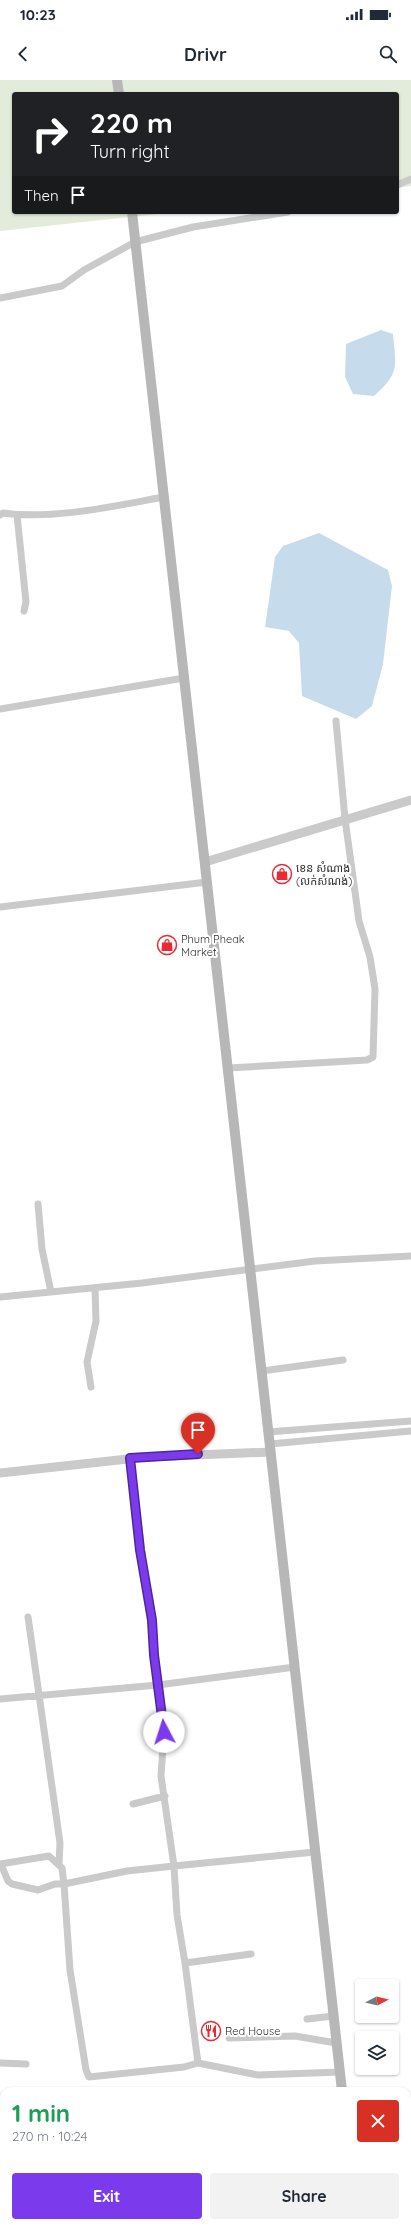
<!DOCTYPE html>
<meta charset="utf-8">
<style>
body{margin:0;font-family:Quicksand,"Noto Sans Khmer",sans-serif;background:#f2f2f3;color:#1f2937;height:100vh;display:flex;flex-direction:column;font-size:15px;white-space:nowrap}
*{box-sizing:border-box;margin:0}
p{font-size:13px;color:#747a83}
.icon{flex:none;width:22px;height:22px;fill:none;stroke:currentColor;stroke-width:2;stroke-linecap:round;stroke-linejoin:round}
.map{position:relative;flex:1;overflow:hidden}
.sheet{position:absolute;left:0px;top:2007px;width:411px;height:140px;display:flex;flex-direction:column;background:#fff;border-radius:12px 12px 0 0;box-shadow:0 1px 3px #0004}
.sheet>*{flex:none}
.hud{position:absolute;left:12px;top:12px;width:387px;height:122px;border-radius:4px;box-shadow:0 1px 3px #0004;background:#202124;color:#fff;overflow:hidden}
.needle{width:26px;rotate:83deg}
.fabs{position:absolute;left:355px;top:1899px;display:grid;gap:8px}
.fabs a{display:grid;place-items:center;width:44px;height:44px;border-radius:4px;background:#fff;box-shadow:0 1px 3px #0004;font-size:20px}
.pin{position:absolute;display:grid;place-items:center;width:34px;height:34px;color:#fff;margin:-41px -17px;border-radius:50% 50% 50% 0;rotate:-45deg;box-shadow:0 0 4px #0007}
.pin .icon{rotate:45deg}
.me{position:absolute;width:44px;margin:-22px;rotate:355deg;stroke-linejoin:round;filter:drop-shadow(0 0 3px #0008)}
.turn{display:flex;align-items:center;gap:14px;height:84px;padding:0 12px;font-size:18px}
.turn .icon{width:52px;height:52px;stroke-width:2.5}
.turn b{display:block;font-size:28px;line-height:34px}
.then{display:flex;align-items:center;height:38px;padding:0 12px;background:#0003;gap:8px;font-size:15px}
.round{display:grid;place-items:center;flex:none;width:42px;height:42px;border-radius:4px;background:#f2f2f3}
.headline{display:flex;align-items:center;justify-content:space-between;height:68px;padding:0 12px}
h1{font-size:24px;font-weight:700;line-height:30px;color:#1e9e55}
.button{display:flex;gap:8px;margin-top:auto;padding:8px 12px}
.button a{flex:1;height:46px;border-radius:4px;background:#7c3aed;color:#fff;font-size:16px;font-weight:700;line-height:46px;text-align:center}
.button a+a{background:#f2f2f3;color:#1f2937}
.status{display:flex;justify-content:space-between;align-items:center;height:28px;padding:0 20px;background:#fff;direction:ltr}
.status svg{height:11px;fill:currentColor}
header{display:flex;justify-content:space-between;align-items:center;height:52px;padding:0 12px;background:#fff;font-size:18px;font-weight:700}
.map>svg:first-child{display:block}
.green{fill:#e3ecda}
.water{fill:#c6dcec}
.lines{fill:none;stroke-linecap:round;stroke-linejoin:round}
.minor{stroke:#cacaca;stroke-width:7}
.tertiary{stroke:#cacaca;stroke-width:9}
.secondary{stroke:#b7b7b7;stroke-width:10}
.route-casing{stroke:#51269a;stroke-width:10}
.route{stroke:#7c3aed;stroke-width:7}
.labels{text-anchor:middle;stroke-width:4;stroke-linejoin:round;paint-order:stroke}
.poi-label{font-size:11px;fill:#2d2d2d;stroke:#fff;text-anchor:start}
</style>
<div class="status"><b>10:23</b><svg viewBox="0 0 49 12"><path d="M0 12V9h3v3zM5 12V6h3v6zM10 12V3h3v9zM15 12V0h3v12zM26 1h20v11H26zM47 4h2v5h-2z"/></svg></div>
<header><svg class="icon" aria-label="back" viewBox="0 0 24 24"><path d="M15 5l-7 7 7 7"/></svg>Drivr<svg class="icon" aria-label="search" viewBox="0 0 24 24"><circle cx="10" cy="10" r="6"/><path d="M15 15l6 6"/></svg></header>
<div class="map">
<svg width="411" height="2147" viewBox="0 0 411 2147">
<rect width="100%" height="100%" fill="#fff"/>
<path class="green" d="M0,0H411V106L397,108V14H14V132H176L0,151Z"/>
<path class="water" d="M381,250L393,254C396,287 400,293 374,316L353,314L345,297L346,264Z
M319,453L388,490L392,506L383,584L372,626L356,639L302,616L299,563L289,551L265,547L275,477L283,466Z"/>
<g class="lines">
<path class="minor" d="M397,105L411,99
M0,218L62,206L84,190L135,162L193,147L288,132
M0,435L3,433C53,440 114,426 164,417
M17,435L26,522L24,531
M0,629L184,598
M0,827L207,802
M228,988L367,980L373,977L375,909L370,877L359,841L345,739L336,641
M38,1124L42,1169L51,1212
M0,1217L142,1203L315,1181L411,1176
M262,1291L343,1280
M91,1307L87,1282L96,1241L95,1208
M268,1352L411,1341
M270,1364L411,1351
M130,1378L162,1632L164,1652L161,1696L174,1786L127,1791L64,1804L70,1890L86,1990L89,1997L184,1987L198,1983L258,1995L340,1992
M28,1537L60,1763L59,1784
M0,1619L158,1605L295,1587
M133,1724L165,1716
M0,1784L49,1776L62,1788L64,1804H55L38,1810L12,1804L8,1801L1,1784
M251,1874L185,1883L177,1835L174,1786L315,1772
M185,1883L198,1983
M307,1939L334,1936
M229,1958L295,1956L336,1963
M0,1983L26,1984
M323,2147L357,2143"/>
<path class="tertiary" d="M205,782L411,720
M0,1393L146,1377L271,1372"/>
<path class="secondary" d="M117,0L119,14
M132,132L342,2011
M357,2143V2147"/>
</g>
<g class="lines">
<g class="route-casing">
<path id="route" d="M164,1652L154,1575L152,1540L140,1470L130,1378L198,1374"/>
</g>
<use href="#route" class="route"/>
</g>
<defs>
<g id="shop-ring" transform="scale(1)"><circle r="9.5" fill="#fff" stroke="#ea2a32" stroke-width="1.5"/><path d="M-5-2.5h2.3a2.7 3.5 0 0 1 5.4 0H5L5.5 6h-11ZM-1.5-2.5h3a1.5 2.3 0 0 0-3 0Z" fill="#ea2a32"/></g>
<g id="restaurant-ring" transform="scale(1)"><circle r="9.5" fill="#fff" stroke="#ea2a32" stroke-width="1.5"/><path d="M-5-6h1v4h1v-4h1v4h1v-4h1v5L-1.5 .5V6h-2V.5L-5-1ZM5-6V6H3V1.5H1.5Q1.5-4 5-6Z" fill="#ea2a32"/></g>
</defs>
<g fill-rule="evenodd">
<use href="#shop-ring" x="282" y="794"/>
<use href="#shop-ring" x="167" y="865"/>
<use href="#restaurant-ring" x="211" y="1951"/>
</g>
<g class="labels">
<g class="poi-label">
<text x="296" y="792">ខេន សំណាង<tspan x="296" dy="13">(លក់សំណង់)</tspan></text>
<text x="181" y="863">Phum Pheak<tspan x="181" dy="13">Market</tspan></text>
<text x="225" y="1955">Red House</text>
</g>
</g>
</svg>
<div class="fabs">
<a><svg class="needle" viewBox="-14 -14 28 28"><path d="M0-13l5 13h-10z" fill="#e53935"/><path d="M0 13l5-13h-10z" fill="#747a83"/></svg></a>
<a><svg class="icon" aria-label="layers" viewBox="0 0 24 24"><path d="M12 4l9 5-9 5-9-5zM3 14l9 5 9-5"/></svg></a>
</div>
<div class="pin" style="left:198px;top:1374px;background:#d93025"><svg class="icon" aria-label="arrive" viewBox="0 0 24 24"><path d="M6 21V4h12l-3 4 3 4H6"/></svg></div>
<svg class="me" style="left:164px;top:1652px" viewBox="-20 -20 40 40"><circle r="19" fill="#fff"/><path d="M0-13L10 11 0 6-10 11z" fill="#7c3aed"/></svg>
<div class="hud">
<div class="turn"><svg class="icon" aria-label="right" viewBox="0 0 24 24"><path d="M7 20v-9h11M14 6l5 5-5 5"/></svg><div><b>220 m</b>Turn right</div></div>
<div class="then">Then<svg class="icon" aria-label="arrive" viewBox="0 0 24 24"><path d="M6 21V4h12l-3 4 3 4H6"/></svg></div>
</div>
<section class="sheet">
<div class="headline"><div><h1>1 min</h1><p>270 m · 10:24</p></div><a class="round" style="background:#d93025;color:#fff"><svg class="icon" aria-label="close" viewBox="0 0 24 24"><path d="M6 6l12 12M18 6L6 18"/></svg></a></div>
<div class="button"><a>Exit</a><a>Share</a></div>
</section>
</div>
